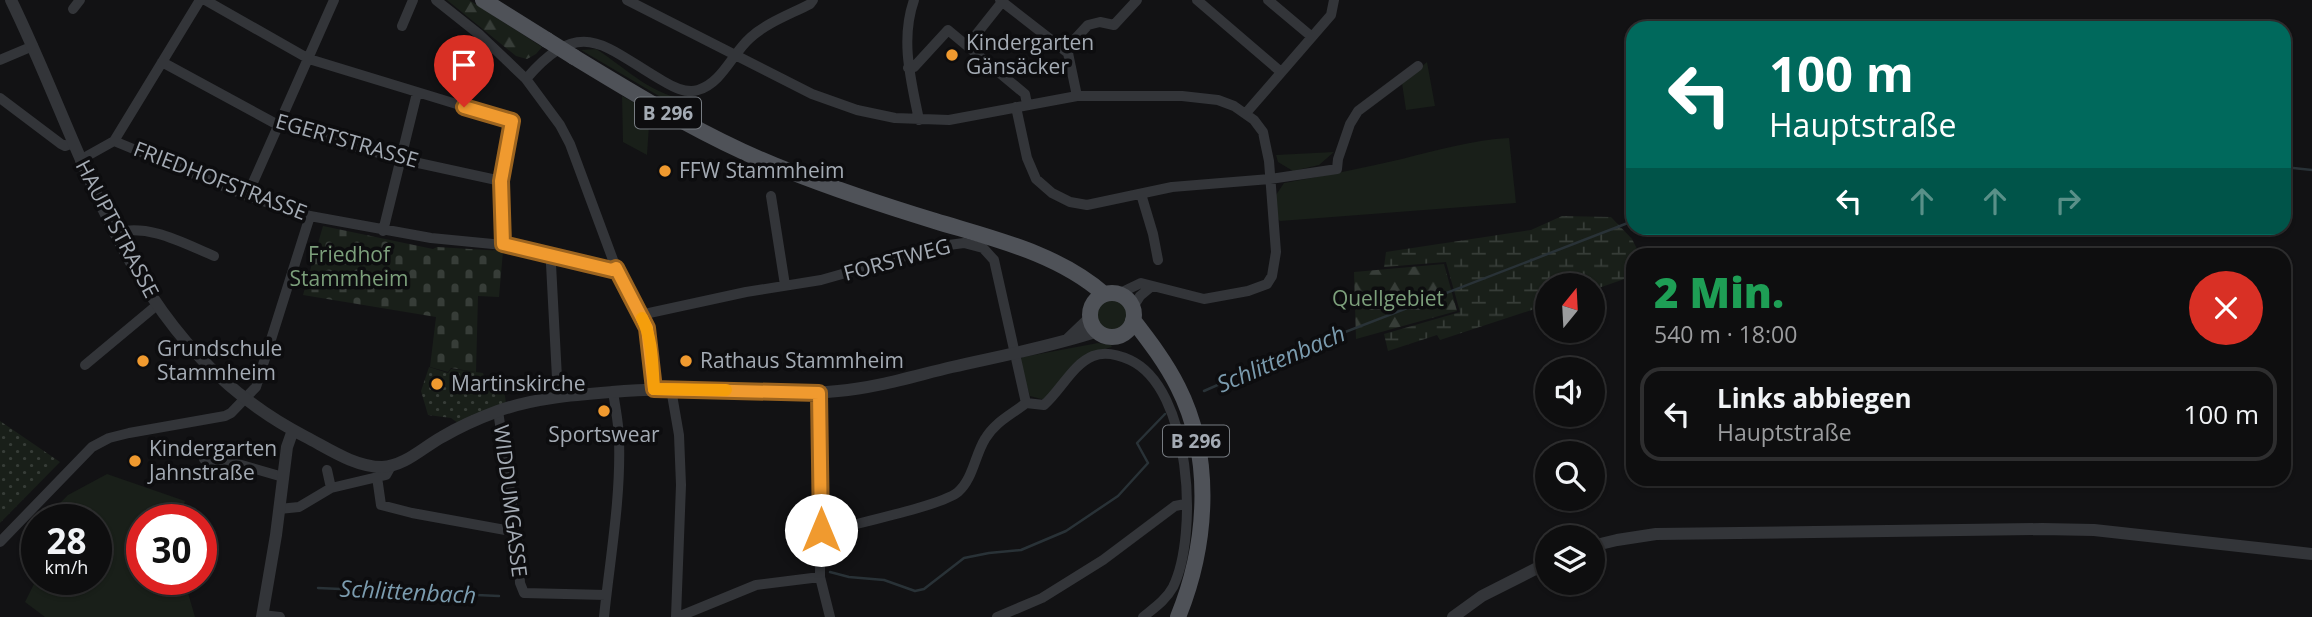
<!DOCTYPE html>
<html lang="de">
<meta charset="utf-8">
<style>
body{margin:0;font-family:"Open Sans",sans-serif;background:#1c1c1d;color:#f1f3f6;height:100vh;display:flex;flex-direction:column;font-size:26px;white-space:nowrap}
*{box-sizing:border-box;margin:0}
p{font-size:23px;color:#9b9c9e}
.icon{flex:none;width:38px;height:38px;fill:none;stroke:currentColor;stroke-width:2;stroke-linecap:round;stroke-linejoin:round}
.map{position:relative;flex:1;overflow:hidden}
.drawer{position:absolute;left:1626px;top:248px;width:665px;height:238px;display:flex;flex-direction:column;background:#0e0e0f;border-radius:21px;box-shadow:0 2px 5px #0004,0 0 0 2px #2e2e2f}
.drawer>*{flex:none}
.guide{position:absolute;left:1626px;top:21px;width:665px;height:214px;border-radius:21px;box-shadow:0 2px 5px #0004,0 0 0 2px #2e2e2f;background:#00695c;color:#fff;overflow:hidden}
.needle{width:46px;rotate:18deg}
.tools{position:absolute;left:1535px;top:273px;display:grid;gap:14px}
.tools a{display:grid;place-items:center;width:70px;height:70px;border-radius:50%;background:#0e0e0f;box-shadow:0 2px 5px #0004,0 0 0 2px #2e2e2f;font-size:35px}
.speed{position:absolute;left:21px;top:504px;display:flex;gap:14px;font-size:35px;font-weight:700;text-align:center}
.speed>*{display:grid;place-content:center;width:91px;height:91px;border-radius:50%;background:#0e0e0f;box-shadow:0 2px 5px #0004,0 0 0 2px #2e2e2f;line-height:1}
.speed small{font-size:18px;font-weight:400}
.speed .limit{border:10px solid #d22;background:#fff;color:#111}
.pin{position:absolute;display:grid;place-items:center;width:60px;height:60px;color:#fff;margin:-72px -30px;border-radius:50% 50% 50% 0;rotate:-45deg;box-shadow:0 0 7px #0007}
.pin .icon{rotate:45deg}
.me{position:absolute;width:77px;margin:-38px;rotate:0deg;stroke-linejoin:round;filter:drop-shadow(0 0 5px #0008)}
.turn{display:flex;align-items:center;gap:24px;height:147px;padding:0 28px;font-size:32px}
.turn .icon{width:91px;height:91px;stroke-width:2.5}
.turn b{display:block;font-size:49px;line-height:60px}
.lanes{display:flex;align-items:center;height:66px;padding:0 28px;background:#0003;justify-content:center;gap:35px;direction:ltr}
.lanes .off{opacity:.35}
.round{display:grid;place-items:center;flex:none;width:74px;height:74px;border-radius:37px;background:#1c1c1d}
.overview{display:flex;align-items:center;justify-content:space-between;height:119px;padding:0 28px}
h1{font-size:42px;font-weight:800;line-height:52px;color:#1e9e55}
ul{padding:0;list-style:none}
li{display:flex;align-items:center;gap:21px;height:94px;margin:0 14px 10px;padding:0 14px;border:4px solid #2e2e2f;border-radius:21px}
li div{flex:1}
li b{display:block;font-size:26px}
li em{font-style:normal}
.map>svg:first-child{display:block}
.green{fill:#191f19}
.forest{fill:url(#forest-firs)}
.wetland{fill:url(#wetland-marsh)}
.cemetery{fill:url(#cemetery-stones)}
.park{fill:url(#park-dots)}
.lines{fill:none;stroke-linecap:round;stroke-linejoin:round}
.stream{stroke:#293237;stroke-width:2.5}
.minor{stroke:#333539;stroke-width:10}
.tertiary{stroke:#333539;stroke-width:12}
.primary{stroke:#4f5258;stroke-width:16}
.primary-bridge{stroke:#4f5258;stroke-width:16}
.route-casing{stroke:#9c641f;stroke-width:18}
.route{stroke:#f09a2f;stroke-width:12}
.slow{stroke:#f59e0b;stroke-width:12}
.poi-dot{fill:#f09a2f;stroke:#0d0d0f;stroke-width:2.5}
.labels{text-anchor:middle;stroke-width:7;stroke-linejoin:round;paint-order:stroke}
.shield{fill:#0d0d0f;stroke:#777c82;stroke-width:2}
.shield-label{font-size:19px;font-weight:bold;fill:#a4abb4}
.poi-label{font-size:21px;fill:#a4abb4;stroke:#0d0d0f;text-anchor:start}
.street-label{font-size:21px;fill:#a4abb4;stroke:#0d0d0f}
.park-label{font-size:21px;fill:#7c9f7b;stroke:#0d0d0f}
.water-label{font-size:23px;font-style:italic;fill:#7b9caf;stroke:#0d0d0f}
</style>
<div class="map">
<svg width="2312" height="617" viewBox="0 0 2312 617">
<defs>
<pattern id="forest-firs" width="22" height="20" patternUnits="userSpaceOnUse" patternTransform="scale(1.75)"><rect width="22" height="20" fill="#191f19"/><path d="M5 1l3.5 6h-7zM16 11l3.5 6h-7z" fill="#373d38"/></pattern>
<pattern id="wetland-marsh" width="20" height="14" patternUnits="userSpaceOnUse" patternTransform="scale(1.75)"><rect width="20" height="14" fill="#191f19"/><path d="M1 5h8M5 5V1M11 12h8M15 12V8" fill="none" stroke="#373d38"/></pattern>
<pattern id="cemetery-stones" width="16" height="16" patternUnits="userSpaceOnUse" patternTransform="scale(1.75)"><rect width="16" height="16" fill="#191f19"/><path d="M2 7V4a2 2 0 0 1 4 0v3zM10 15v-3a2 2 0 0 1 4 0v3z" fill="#373d38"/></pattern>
<pattern id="park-dots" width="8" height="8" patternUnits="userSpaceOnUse" patternTransform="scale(1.75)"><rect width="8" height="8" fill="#191f19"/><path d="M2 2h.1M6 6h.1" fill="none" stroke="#373d38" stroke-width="1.8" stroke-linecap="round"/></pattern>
</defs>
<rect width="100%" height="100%" fill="#121214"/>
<path class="green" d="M596,49C628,69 652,97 692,100L686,112L581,50Z
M1427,62L1435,106L1406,110L1402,83Z
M622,96L650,111L647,155L623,142Z
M1509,138L1516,203L1280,221L1277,218L1276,195L1284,183C1324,176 1363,168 1402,159C1437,150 1473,140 1509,138Z
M1334,152L1319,165L1293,171L1278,162L1276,155Z
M1095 315a17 17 0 1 1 34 0a17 17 0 1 1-34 0Z
M1098,343L1111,345L1112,347L1086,354L1072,366L1045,400L1030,396L1019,360L1023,357Z
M107,474L185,501L179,520H142V579H184L195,617H45L25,602L34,584L29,578L37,571V579H96V520H56V513L59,509L57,506L68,495Z"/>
<path class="forest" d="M447,0H469L542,47L536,54L527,59L516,56Z
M1444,264L1457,311L1356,339L1354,272Z"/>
<path class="wetland" d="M1562,216L1611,217L1632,239L1640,255L1633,256V276L1593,290L1592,285H1547V305L1440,340L1437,335L1388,351L1384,334L1460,312L1446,262L1384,267L1386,252L1531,230Z"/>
<path class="cemetery" d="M323,226L433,249L437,247L503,251L499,297L478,296L476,372L451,368L448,372L430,367L436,317L303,295Z"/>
<path class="park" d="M429,367L448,373L451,369L483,373L487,388L503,383L506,403L458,423L451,418L428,415L421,391Z
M0,421L60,462L0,523Z"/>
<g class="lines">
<path class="stream" d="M2284,167L2312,170
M1204,391L1283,356L1633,221
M830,572L849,577L884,580L915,591L924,589L964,558L989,553L1021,550L1066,531L1118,496L1148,463L1137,443L1165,414
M318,588L499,596"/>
<path class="minor" d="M205,0L309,59L512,121L501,181L503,245
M436,0L480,35L526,79L560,125L570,144L616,268L647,328L654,389
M627,0L812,94L857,110L895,118L949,120L1077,96H1182L1218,100L1234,106L1254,120L1263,132L1265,142L1269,161L1276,252L1272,276L1267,284L1248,291L1204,299L1141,283L1118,294
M914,0C900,40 911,80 919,120
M1000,0L1068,53
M1197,0L1281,72
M1268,0L1312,37
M73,9L80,0
M402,26L413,0
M967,46L1002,2
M0,60L33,46
M162,62L278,125L400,159L501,181
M908,68L914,67L948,30L1025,94L1027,104
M526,79C582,14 604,47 663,81C673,87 686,94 698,90C722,83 732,54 750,38C766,23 791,14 810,4L813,0
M1077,96L1068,53L1076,38L1088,25L1100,22L1114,25L1137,0
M0,98L61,144L65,146L73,143
M1016,107L1027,158L1036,179L1052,193L1070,202L1087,205L1172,187L1270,179L1337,169L1338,159L1350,124L1358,111L1418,66
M1246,113L1331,15L1334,0
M114,141L247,196L310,216L431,238L503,245L612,270L616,268
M80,160L114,141L200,0
M1141,194L1153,234L1158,260
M247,196L334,0
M771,196L785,285
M383,231L417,93
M114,233C149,223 183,243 214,256
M553,256L551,264L558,397
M1133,307L1140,296L1152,286
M640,315L746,292L821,280L941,246L964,243L983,248L994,260L1026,403
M85,365L157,305
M671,389L679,435L681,485L676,617
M819,392L821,422L820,577L830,617
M1026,403L1044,405C1061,390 1073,364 1093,356C1105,351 1119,355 1130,360C1191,388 1199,534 1173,587C1166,600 1154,608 1143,617
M498,411L518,544L520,583L524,593L606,595
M204,459L211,461L224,460L283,477
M327,470L331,488
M377,477L381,505L412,513L516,532
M279,509L299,507L331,488L386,475L391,466
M821,530H833C858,523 943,505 958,492C973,479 975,455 985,439C995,422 1011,415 1026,403
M0,542L92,447L109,438L129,433L225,416L231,413L256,387L310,216
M262,615L280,617
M604,617C610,558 621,499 619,440C619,424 615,407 613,391
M678,617L756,585L820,577
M997,617L1042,598L1103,560L1175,506L1185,504"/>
<path class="tertiary" d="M11,0C91,164 129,347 306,437C329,449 355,467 382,467C405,466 422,448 442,437C459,427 479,418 498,411C534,398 574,395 612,392C687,384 763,398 838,391C876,388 914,376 952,367C1000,356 1050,347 1098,331
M1068,339L1090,318
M1592,546L1617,540L1656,534L2042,529L2094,530L2312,554
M262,617L276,535L287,447L293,430
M1453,617L1482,596L1547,563"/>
<path class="primary" d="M483,0L547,40
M574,57C643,99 713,142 789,171C837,190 886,206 935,221C994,239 1057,253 1104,294
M1090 315a22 22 0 1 1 44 0a22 22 0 1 1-44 0Z
M1133,320C1150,342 1166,363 1178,387C1214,458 1207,546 1178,617"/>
<path class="primary-bridge" d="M547,40L574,57"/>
</g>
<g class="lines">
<g class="route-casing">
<path id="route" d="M464,107L512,121L501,181L503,244L612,270L616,268L647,328L654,389L819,393L821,530"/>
</g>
<use href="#route" class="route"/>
<path class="slow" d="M642,318C653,340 652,365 654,389L726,390"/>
</g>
<g class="poi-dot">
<circle cx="952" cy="55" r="7"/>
<circle cx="665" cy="171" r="7"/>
<circle cx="143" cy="361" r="7"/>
<circle cx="686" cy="361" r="7"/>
<circle cx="437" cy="384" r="7"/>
<circle cx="604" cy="411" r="7"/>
<circle cx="135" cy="461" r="7"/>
</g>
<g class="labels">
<g class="shield">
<rect x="635" y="97.5" width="66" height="31" rx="5"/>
<rect x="1163" y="425.5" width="66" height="31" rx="5"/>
</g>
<g class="shield-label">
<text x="668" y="120">B 296</text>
<text x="1196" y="448">B 296</text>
</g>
<g class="poi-label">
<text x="966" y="50">Kindergarten<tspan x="966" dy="24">Gänsäcker</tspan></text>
<text x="679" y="178">FFW Stammheim</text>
<text x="157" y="356">Grundschule<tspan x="157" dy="24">Stammheim</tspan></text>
<text x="700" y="368">Rathaus Stammheim</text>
<text x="451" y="391">Martinskirche</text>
<text x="604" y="442" text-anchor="middle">Sportswear</text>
<text x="149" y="456">Kindergarten<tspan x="149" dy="24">Jahnstraße</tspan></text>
</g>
<g class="street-label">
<text transform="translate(347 141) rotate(16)" y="7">EGERTSTRASSE</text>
<text transform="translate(220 181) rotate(21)" y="7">FRIEDHOFSTRASSE</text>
<text transform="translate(117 229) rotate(62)" y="7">HAUPTSTRASSE</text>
<text transform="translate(897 260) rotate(-15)" y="7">FORSTWEG</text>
<text transform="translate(510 501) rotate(83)" y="7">WIDDUMGASSE</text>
</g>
<g class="park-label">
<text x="349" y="262">Friedhof<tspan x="349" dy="24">Stammheim</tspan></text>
<text x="1388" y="306">Quellgebiet</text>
</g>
<g class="water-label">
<text transform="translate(1281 359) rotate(-23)" y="8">Schlittenbach</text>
<text transform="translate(408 592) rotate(3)" y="8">Schlittenbach</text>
</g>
</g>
</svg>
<div class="tools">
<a><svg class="needle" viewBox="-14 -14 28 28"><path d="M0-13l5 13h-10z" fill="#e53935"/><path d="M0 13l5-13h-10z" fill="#9b9c9e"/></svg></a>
<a><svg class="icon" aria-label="sound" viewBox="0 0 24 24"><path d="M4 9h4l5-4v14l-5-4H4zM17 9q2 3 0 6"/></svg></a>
<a><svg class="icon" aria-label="search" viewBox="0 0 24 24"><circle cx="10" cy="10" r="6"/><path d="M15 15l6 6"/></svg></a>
<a><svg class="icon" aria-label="layers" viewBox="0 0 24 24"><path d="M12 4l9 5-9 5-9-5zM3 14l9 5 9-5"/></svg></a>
</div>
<div class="speed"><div>28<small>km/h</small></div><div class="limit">30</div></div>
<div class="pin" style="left:464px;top:107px;background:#d93025"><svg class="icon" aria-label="arrive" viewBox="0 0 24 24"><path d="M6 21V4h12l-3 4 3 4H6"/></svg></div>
<svg class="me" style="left:821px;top:530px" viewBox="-20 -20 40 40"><circle r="19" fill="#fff"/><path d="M0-13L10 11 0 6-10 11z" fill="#f09a2f"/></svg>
<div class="guide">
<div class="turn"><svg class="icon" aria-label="left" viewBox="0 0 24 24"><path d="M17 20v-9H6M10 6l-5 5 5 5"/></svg><div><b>100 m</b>Hauptstraße</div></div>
<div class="lanes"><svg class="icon" aria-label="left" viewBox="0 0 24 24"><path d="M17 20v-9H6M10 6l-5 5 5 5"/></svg><svg class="icon off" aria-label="ahead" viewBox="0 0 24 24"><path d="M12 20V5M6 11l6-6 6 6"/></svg><svg class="icon off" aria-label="ahead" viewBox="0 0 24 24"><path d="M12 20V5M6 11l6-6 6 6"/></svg><svg class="icon off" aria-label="right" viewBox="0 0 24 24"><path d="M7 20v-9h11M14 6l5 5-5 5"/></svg></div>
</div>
<section class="drawer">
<div class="overview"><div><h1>2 Min.</h1><p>540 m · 18:00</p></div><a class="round" style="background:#d93025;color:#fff"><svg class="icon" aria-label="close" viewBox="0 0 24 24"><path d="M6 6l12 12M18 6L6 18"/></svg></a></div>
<ul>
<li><svg class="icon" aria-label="left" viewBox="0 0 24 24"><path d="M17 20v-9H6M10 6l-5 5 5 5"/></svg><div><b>Links abbiegen</b><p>Hauptstraße</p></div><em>100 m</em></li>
</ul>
</section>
</div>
